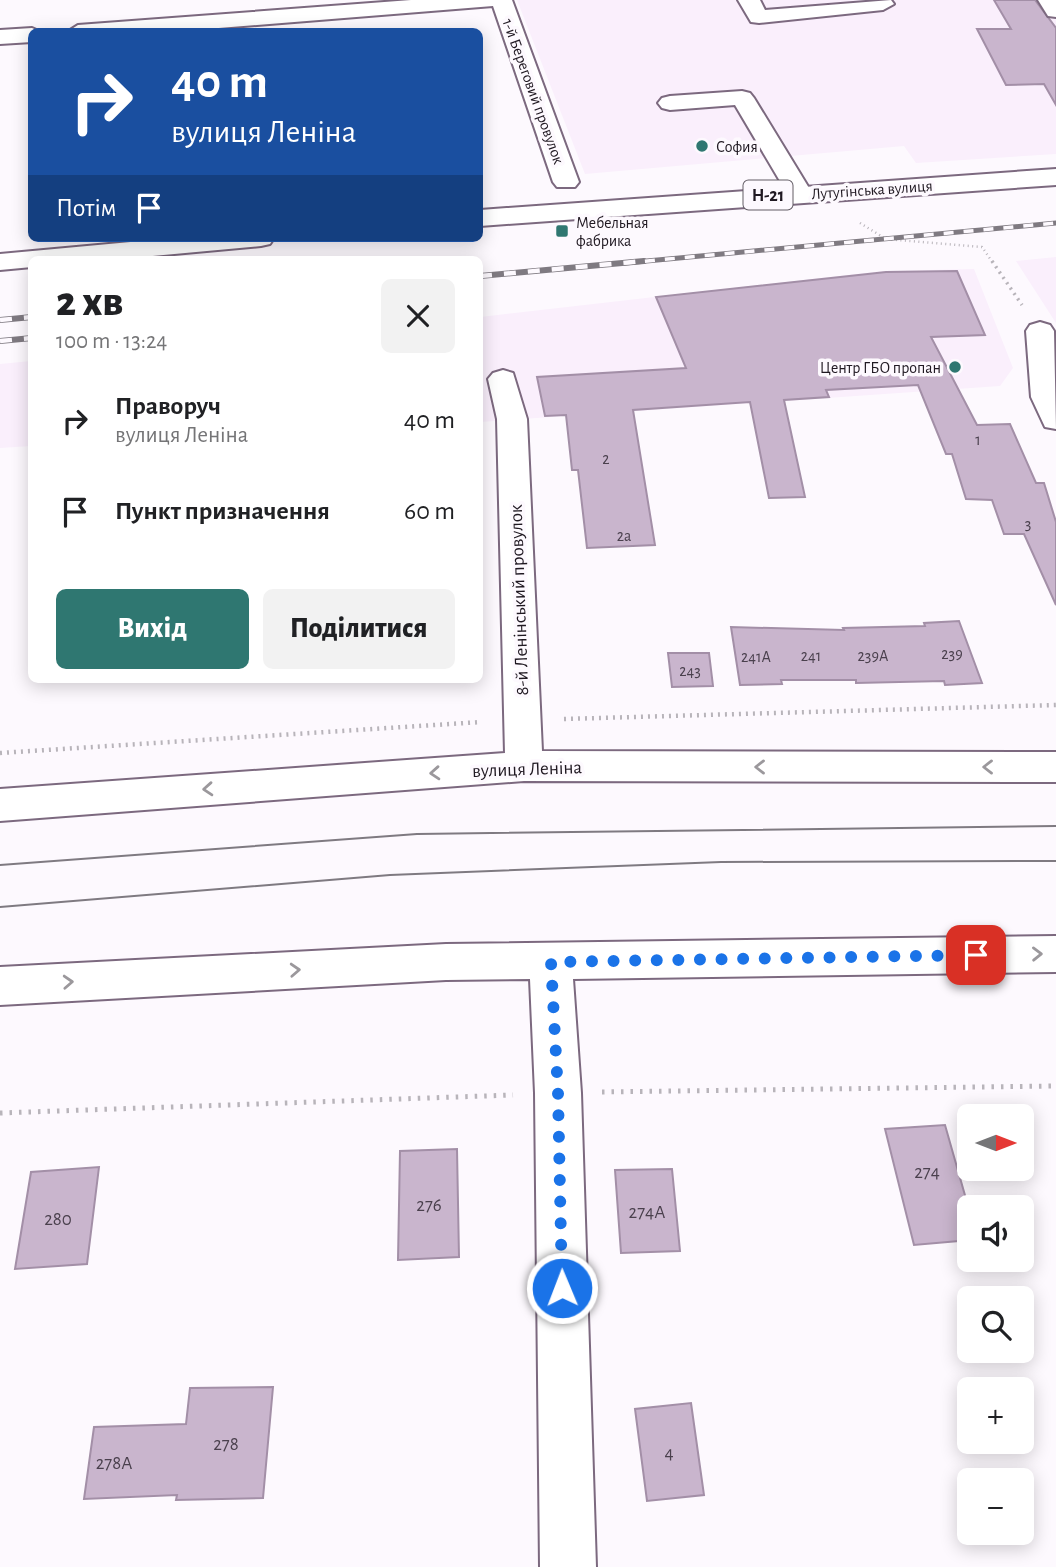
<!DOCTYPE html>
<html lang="uk">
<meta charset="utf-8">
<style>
body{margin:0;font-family:"Alegreya Sans",sans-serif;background:#f2f2f2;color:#202124;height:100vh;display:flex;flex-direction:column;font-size:26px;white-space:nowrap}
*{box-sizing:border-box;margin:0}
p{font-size:23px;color:#757577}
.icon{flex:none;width:38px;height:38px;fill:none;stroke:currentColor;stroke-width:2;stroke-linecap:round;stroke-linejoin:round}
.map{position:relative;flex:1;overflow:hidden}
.details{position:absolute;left:28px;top:256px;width:455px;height:427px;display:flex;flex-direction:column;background:#fff;border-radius:10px;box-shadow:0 4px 18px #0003}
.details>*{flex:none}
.guide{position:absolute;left:28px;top:28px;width:455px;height:214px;border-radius:10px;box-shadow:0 4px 18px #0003;background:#1a4fa0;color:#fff;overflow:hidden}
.needle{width:46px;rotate:90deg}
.tools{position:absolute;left:957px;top:1104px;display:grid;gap:14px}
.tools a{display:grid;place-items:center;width:77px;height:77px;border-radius:10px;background:#fff;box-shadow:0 4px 18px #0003;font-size:35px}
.pin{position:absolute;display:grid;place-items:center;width:60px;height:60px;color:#fff;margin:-30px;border-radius:14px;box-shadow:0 4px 10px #0006}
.me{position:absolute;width:77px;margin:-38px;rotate:359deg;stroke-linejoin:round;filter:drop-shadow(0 0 5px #0008)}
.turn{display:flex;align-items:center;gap:24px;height:147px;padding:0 28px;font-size:32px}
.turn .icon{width:91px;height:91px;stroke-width:2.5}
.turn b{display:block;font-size:49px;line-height:60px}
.then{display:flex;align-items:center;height:66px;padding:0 28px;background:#0003;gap:14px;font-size:26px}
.round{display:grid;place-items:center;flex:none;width:74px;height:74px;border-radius:10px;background:#f2f2f2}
.headline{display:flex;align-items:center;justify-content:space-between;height:119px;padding:0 28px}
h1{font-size:42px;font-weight:800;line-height:52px}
.cta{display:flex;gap:14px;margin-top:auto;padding:14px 28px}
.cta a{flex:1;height:80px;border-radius:10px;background:#2f7771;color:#fff;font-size:28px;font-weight:800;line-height:80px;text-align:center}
.cta a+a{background:#f2f2f2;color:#202124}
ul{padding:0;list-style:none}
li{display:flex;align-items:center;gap:21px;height:91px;padding:0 28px}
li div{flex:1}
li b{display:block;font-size:26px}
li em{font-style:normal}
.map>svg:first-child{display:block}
.built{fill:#faeffc}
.building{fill:#c9b5cd;stroke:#a38fa7;stroke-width:2}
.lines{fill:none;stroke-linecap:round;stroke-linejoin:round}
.minor-casing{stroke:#7c697f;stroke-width:4}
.major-casing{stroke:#7c697f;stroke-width:4}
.path-far3{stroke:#b8b4ba;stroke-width:2.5;stroke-dasharray:1 3.5;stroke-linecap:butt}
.path-far2{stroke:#b8b4ba;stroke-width:3.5;stroke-dasharray:2 4.5;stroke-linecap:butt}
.path-far1{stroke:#b8b4ba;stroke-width:4.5;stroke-dasharray:2 5;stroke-linecap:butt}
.path{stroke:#b8b4ba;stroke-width:5;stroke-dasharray:2.5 7;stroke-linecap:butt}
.minor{fill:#fff;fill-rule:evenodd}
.major{fill:#fff;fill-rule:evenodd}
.tram{stroke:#7f7a81;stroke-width:2}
.rail-far1-casing{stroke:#7f7a81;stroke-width:5}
.rail-casing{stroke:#7f7a81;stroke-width:6}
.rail-far1{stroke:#fdf9fe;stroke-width:3.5;stroke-dasharray:10;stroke-linecap:butt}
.rail{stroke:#fdf9fe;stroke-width:4.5;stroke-dasharray:12;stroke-linecap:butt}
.oneway{stroke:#9b989c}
.route{stroke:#1a73e8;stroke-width:12;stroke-dasharray:0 21.6}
.poi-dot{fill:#2f7771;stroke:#fdf9fe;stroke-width:2.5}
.labels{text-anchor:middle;stroke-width:7;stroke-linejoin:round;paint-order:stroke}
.far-street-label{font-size:16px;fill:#201922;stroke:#fdf9fe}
.far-poi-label{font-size:16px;fill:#201922;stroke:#fdf9fe;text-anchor:start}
.number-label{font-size:16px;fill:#4a404d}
.shield{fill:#fdf9fe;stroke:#625c64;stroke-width:2}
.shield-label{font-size:18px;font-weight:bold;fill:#201922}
.street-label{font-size:19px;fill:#201922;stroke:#fdf9fe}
.near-number-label{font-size:19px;fill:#4a404d}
</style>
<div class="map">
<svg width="1056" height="1567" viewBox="0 0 1056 1567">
<rect width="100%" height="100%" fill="#fdf9fe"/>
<path class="built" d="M517,0H1056V154L916,163L904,146L585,174Z
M1056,257V323L1016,261Z
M974,269L1013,368L1000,386L480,422V317L883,271Z
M31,361V446L0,448V364Z"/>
<path class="building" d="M994,0H1035L1056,28V105L1044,84L1006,85L977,29H1011Z
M957,271L985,335L931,337L977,425L1010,424L1036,483H1044L1056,522V605L1024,534H1004L992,500L966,499L952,454H946L918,385L826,390L829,397L784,400L805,497L769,498L750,402L633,410L655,545L587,548L578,470H572L566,415L545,416L537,377L686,368L656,297L886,272Z
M959,621L982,683L945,685L944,681L856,683V680H781L782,684L740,685L731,627L844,630L843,628L925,626L924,623Z
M668,653H709L713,686L672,687Z
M945,1125L970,1213V1240L914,1245L885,1129Z
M457,1149L459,1257L398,1260L400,1151Z
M99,1167L87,1264L15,1269L31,1172Z
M672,1169L680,1251L621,1253L615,1170Z
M273,1387L263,1498L176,1500L177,1495L84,1499L94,1427L186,1424L190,1388Z
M691,1403L704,1495L647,1501L635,1409Z"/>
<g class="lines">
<g class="minor-casing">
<path id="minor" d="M411,0H512L579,182L575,187H557L553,182L493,6L169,32H67L78,25Z
M738,0H760L765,10L891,0L894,4L883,10L759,23L751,22Z
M1038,0H1056V17L1048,16Z
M32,28L41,32H32V42L0,44V30Z
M742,91L750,93L754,98L812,193L808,198H790L735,105L670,110L662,108L658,103L662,98L670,96Z
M1040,322L1050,325L1054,331L1056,429L1045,427L1031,397L1026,331L1030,325Z
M503,370L513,373L527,419L542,751L1056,752V782L524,781L0,821V789L505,753L497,419L488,379L493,373Z
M1056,936V972L573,979L581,1093L596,1567H540L535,1093L530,979L446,980L0,1005V967L446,944Z"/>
</g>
<g class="major-casing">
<path id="major" d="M1056,169V185L480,226V210Z
M174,238H274L270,244L261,246L120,259H32V267L0,270V254Z"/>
</g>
<path class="path-far3" d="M860,223L886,239L982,247L993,263"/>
<path class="path-far2" d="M992,261L1022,305"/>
<path class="path-far1" d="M564,719L1056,705
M0,753L481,722"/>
<path class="path" d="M602,1092L1056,1086
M0,1113L513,1095"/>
<use href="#minor" class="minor"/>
<use href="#major" class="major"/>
<path class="tram" d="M0,865L417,834L1056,826
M0,907L390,875L721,862L1056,861"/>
<g class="rail-far1-casing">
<path id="rail-far1" d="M625,263L1056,223"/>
</g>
<g class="rail-casing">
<path id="rail" d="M480,276L644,261
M0,320L32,317
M0,341L32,338"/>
</g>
<use href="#rail-far1" class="rail-far1"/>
<use href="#rail" class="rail"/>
</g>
<defs><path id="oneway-chevron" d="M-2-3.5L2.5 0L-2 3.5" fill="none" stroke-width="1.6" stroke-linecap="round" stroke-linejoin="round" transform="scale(1.75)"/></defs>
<g class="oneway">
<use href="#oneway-chevron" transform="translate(760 767) rotate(-180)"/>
<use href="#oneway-chevron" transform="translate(988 767) rotate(-180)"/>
<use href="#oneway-chevron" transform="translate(435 773) rotate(176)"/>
<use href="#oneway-chevron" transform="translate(208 789) rotate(176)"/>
<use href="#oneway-chevron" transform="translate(1037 954) rotate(-1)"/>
<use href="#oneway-chevron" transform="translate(295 970) rotate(-3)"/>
<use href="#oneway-chevron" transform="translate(68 982) rotate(-3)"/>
</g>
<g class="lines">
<path class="route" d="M562,1288L558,1093L551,962L976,955"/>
</g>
<g class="poi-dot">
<circle cx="702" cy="146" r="7"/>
<rect x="555" y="224" width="14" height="14" rx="3.5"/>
<circle cx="955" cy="367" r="7"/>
</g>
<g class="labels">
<g class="far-street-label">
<text transform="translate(534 91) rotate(70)" y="6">1-й Береговий провулок</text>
<text transform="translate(872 189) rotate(-4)" y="6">Лутугінська вулиця</text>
</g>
<g class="far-poi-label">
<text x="716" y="152">София</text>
<text x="576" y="228">Мебельная<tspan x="576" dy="18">фабрика</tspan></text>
<text x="941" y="373" text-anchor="end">Центр ГБО пропан</text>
</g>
<g class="number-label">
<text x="978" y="445">1</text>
<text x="606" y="464">2</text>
<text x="1028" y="529">3</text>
<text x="624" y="541">2а</text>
<text x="952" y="659">239</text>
<text x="811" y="661">241</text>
<text x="873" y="661">239А</text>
<text x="756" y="662">241А</text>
<text x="690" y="676">243</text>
</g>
<rect class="shield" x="743.5" y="180.5" width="49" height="29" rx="5"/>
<g class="shield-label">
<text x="768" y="201">Н-21</text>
</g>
<g class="street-label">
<text transform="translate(518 600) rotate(-92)" y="7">8-й Ленінський провулок</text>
<text transform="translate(527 768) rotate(-2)" y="7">вулиця Леніна</text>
</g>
<g class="near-number-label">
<text x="927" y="1178">274</text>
<text x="429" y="1211">276</text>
<text x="647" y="1218">274А</text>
<text x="58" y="1225">280</text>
<text x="226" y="1450">278</text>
<text x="669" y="1459">4</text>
<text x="114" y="1469">278А</text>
</g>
</g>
</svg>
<div class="tools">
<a><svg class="needle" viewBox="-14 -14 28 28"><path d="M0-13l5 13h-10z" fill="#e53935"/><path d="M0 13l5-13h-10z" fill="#757577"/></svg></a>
<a><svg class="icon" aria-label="sound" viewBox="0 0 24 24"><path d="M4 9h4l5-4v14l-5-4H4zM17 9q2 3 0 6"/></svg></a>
<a><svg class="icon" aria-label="search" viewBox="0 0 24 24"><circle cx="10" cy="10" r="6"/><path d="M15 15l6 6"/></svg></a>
<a>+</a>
<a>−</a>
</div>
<div class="pin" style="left:976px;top:955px;background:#d93025"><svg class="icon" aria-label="arrive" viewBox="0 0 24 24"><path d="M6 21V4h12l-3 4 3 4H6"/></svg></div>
<svg class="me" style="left:562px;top:1288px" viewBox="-20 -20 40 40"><circle r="17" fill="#1a73e8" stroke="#fff" stroke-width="3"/><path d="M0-11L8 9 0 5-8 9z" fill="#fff"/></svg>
<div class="guide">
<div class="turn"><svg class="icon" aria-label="right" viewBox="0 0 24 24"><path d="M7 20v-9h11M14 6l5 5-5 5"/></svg><div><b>40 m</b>вулиця Леніна</div></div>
<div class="then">Потім<svg class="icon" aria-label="arrive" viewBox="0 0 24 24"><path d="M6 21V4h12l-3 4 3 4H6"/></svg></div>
</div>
<section class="details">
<div class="headline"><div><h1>2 хв</h1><p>100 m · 13:24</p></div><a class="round"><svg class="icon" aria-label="close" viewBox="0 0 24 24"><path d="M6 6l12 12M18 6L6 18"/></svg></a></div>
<ul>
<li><svg class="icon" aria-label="right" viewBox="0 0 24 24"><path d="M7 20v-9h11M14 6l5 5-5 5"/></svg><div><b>Праворуч</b><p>вулиця Леніна</p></div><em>40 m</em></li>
<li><svg class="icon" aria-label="arrive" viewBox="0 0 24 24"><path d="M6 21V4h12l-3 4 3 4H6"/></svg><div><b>Пункт призначення</b></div><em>60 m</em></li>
</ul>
<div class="cta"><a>Вихід</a><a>Поділитися</a></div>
</section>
</div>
